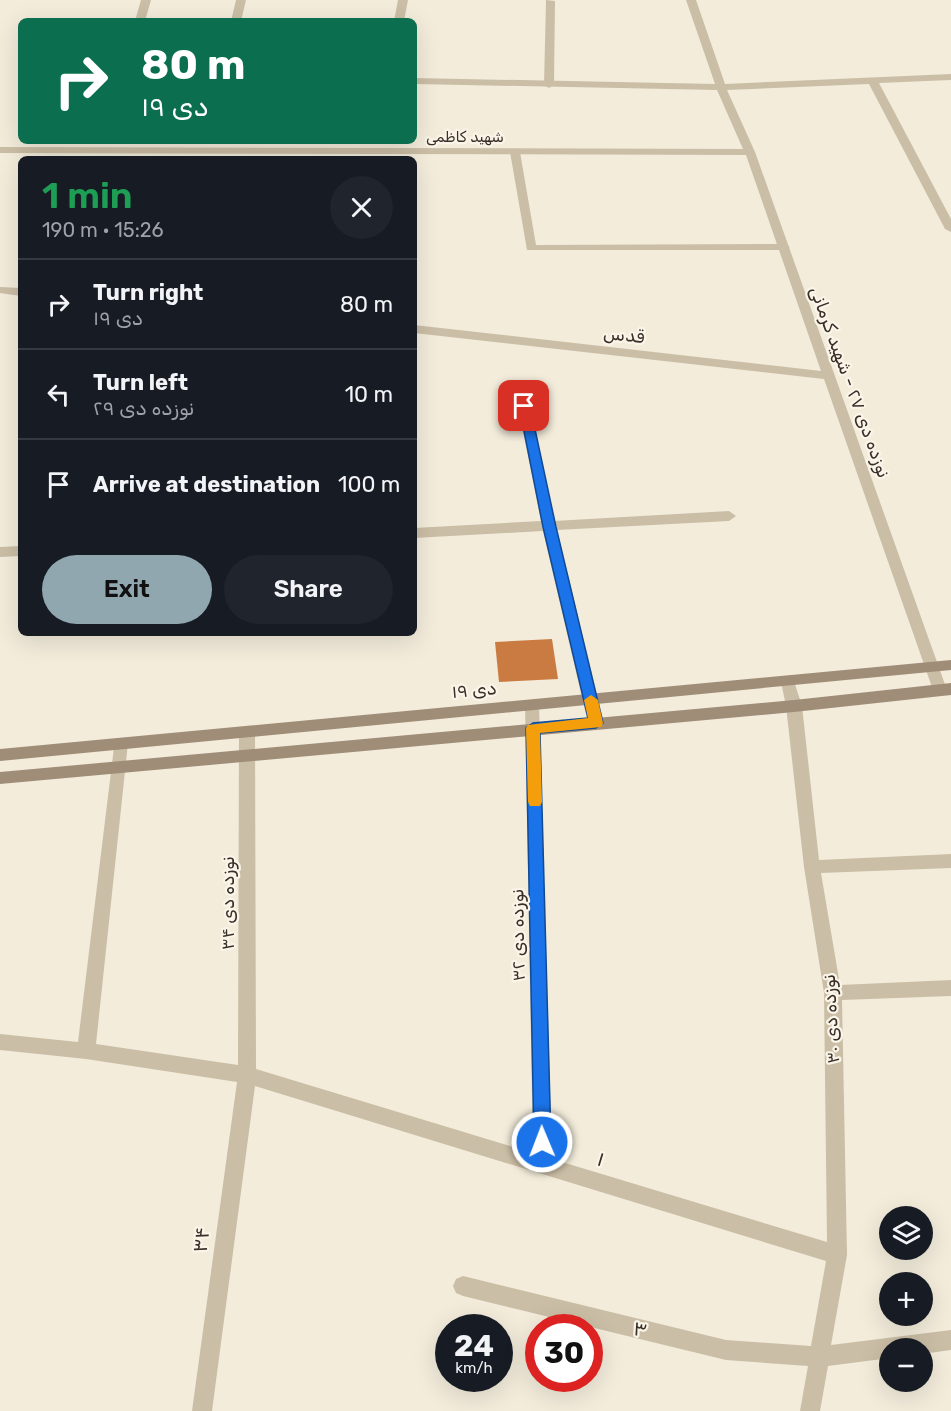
<!DOCTYPE html>
<meta charset="utf-8">
<style>
body{margin:0;font-family:Rubik,Vazirmatn,sans-serif;background:#20242c;color:#f1f3f6;height:100vh;display:flex;flex-direction:column;font-size:22px;white-space:nowrap}
*{box-sizing:border-box;margin:0}
p{font-size:20px;color:#9ea1a6}
.icon{flex:none;width:33px;height:33px;fill:none;stroke:currentColor;stroke-width:2;stroke-linecap:round;stroke-linejoin:round}
.map{position:relative;flex:1;overflow:hidden}
.side{position:absolute;left:18px;top:156px;width:399px;height:480px;display:flex;flex-direction:column;background:#171b24;border-radius:9px;box-shadow:0 6px 24px #0002}
.side>*{flex:none}
.top-card{position:absolute;left:18px;top:18px;width:399px;height:126px;border-radius:9px;box-shadow:0 6px 24px #0002;background:#0b6e4f;color:#fff;overflow:hidden}
.fabs{position:absolute;left:879px;top:1206px;display:grid;gap:12px}
.fabs a{display:grid;place-items:center;width:54px;height:54px;border-radius:50%;background:#171b24;box-shadow:0 6px 24px #0002;font-size:30px}
.speed{position:absolute;left:435px;top:1314px;display:flex;gap:12px;font-size:30px;font-weight:700;text-align:center}
.speed>*{display:grid;place-content:center;width:78px;height:78px;border-radius:50%;background:#171b24;box-shadow:0 6px 24px #0002;line-height:1}
.speed small{font-size:15px;font-weight:400}
.speed .limit{border:9px solid #d22;background:#fff;color:#111}
.pin{position:absolute;display:grid;place-items:center;width:51px;height:51px;color:#fff;margin:-26px;border-radius:12px;box-shadow:0 3px 9px #0006}
.me{position:absolute;width:66px;margin:-33px;rotate:359deg;stroke-linejoin:round;filter:drop-shadow(0 0 4px #0008)}
.turn{display:flex;align-items:center;gap:21px;height:126px;padding:0 24px;font-size:27px}
.turn .icon{width:78px;height:78px;stroke-width:2.5}
.turn b{display:block;font-size:42px;line-height:51px}
.round{display:grid;place-items:center;flex:none;width:63px;height:63px;border-radius:32px;background:#20242c}
.summary{display:flex;align-items:center;justify-content:space-between;height:102px;padding:0 24px}
h1{font-size:36px;font-weight:600;line-height:45px;color:#1e9e55}
.action{display:flex;gap:12px;margin-top:auto;padding:12px 24px}
.action a{flex:1;height:69px;border-radius:36px;background:#91a7b0;color:#111;font-size:24px;font-weight:600;line-height:69px;text-align:center}
.action a+a{background:#20242c;color:#f1f3f6}
ul{padding:0;list-style:none}
li{display:flex;align-items:center;gap:18px;height:90px;padding:0 24px;border-top:2px solid #363941}
li div{flex:1}
li b{display:block;font-size:22px}
li em{font-style:normal}
.map>svg:first-child{display:block}
.building{fill:#ca7b42}
.lines{fill:none;stroke-linecap:round;stroke-linejoin:round}
.lane{fill:#cbbea6;fill-rule:evenodd}
.street{fill:#cbbea6;fill-rule:evenodd}
.secondary{fill:#9f8d78;fill-rule:evenodd}
.route{fill:#1a73e8;stroke:#114b97;stroke-width:1.5}
.slow{fill:#f59e0b}
.labels{text-anchor:middle;stroke-width:4.5;stroke-linejoin:round;paint-order:stroke}
.far-street-label{font-size:15px;fill:#372f28;stroke:#faf5e8}
.street-label{font-size:18px;fill:#372f28;stroke:#faf5e8}
.near-street-label{font-size:21px;fill:#372f28;stroke:#faf5e8}
</style>
<div class="map">
<svg width="951" height="1411" viewBox="0 0 951 1411">
<rect width="100%" height="100%" fill="#f3ecdb"/>
<path class="building" d="M552,639L558,679L499,682L495,642Z"/>
<g class="lines">
<path class="lane" d="M546,0L555,1L554,85L549,88L544,85Z
M515,149L520,152L536,245L784,244L790,247L784,250H527L510,152Z"/>
<path class="street" d="M141,0H151L145,21H135Z
M236,0H246L241,21H231Z
M398,0H408L404,21H394Z
M686,0H696L725,84L951,74V80L879,83L951,219V232L945,229L869,84L727,90L755,152L947,690L945,694H935L933,690L824,379L414,333V325L821,371L746,155L0,153V147L743,149L717,90L414,84V78L715,84Z
M0,287L21,288V296L0,293Z
M524,402L530,406L554,521L729,511L736,516L729,521L557,530L604,723L601,727H591L588,723L543,531L414,538V528L541,521L518,406Z
M21,546V556L0,557V547Z
M788,676L793,678L802,706L819,860L951,854V868L821,873L840,985L951,980V996L842,1000L847,1255L831,1345L951,1330V1350L922,1354V1348H890V1358L828,1366L820,1411H800L808,1366L726,1360L463,1296L456,1293L453,1286L456,1279L463,1276L726,1340L811,1346L826,1261L255,1086L212,1411H192L237,1082L86,1059L0,1050V1034L78,1042L115,739H125L128,743L96,1044L238,1065L239,731L242,727H252L255,731L256,1069L533,1153L525,704L527,700H537L539,704L552,1159L827,1242L824,993L804,867L786,706L781,682L783,678Z"/>
<path class="secondary" d="M951,660V670L0,761V749Z
M951,683V695L794,712L0,784V772L794,700Z"/>
</g>
<path class="route" d="M524,402L530,406L556,527L603,723L596,728L540,733L551,1142L548,1147L542,1150L536,1147L534,1142L526,728L533,723L588,718L543,527L519,406Z"/>
<path class="slow" d="M591,695L598,700L603,723L601,727L540,733L542,802L540,806H530L528,802L526,728L528,725L588,718L584,700Z"/>
<g class="labels">
<g class="far-street-label">
<text x="465" y="142">شهید کاظمی</text>
</g>
<g class="street-label">
<text transform="translate(624 335) rotate(6)" y="6">قدس</text>
<text transform="translate(850 382) rotate(70)" y="6">نوزده دی ۲۷ - شهید کرمانی</text>
<text transform="translate(474 690) rotate(-5)" y="6">۱۹ دی</text>
<text transform="translate(228 903) rotate(-90)" y="6">نوزده دی ۳۴</text>
<text transform="translate(518 935) rotate(-91)" y="6">نوزده دی ۳۲</text>
<text transform="translate(831 1019) rotate(-93)" y="6">نوزده دی ۳۰</text>
</g>
<g class="near-street-label">
<text transform="translate(601 1159) rotate(17)" y="7">۱</text>
<text transform="translate(201 1240) rotate(-82)" y="7">۳۴</text>
<text transform="translate(640 1329) rotate(14)" y="7">۳</text>
</g>
</g>
</svg>
<div class="fabs">
<a><svg class="icon" aria-label="layers" viewBox="0 0 24 24"><path d="M12 4l9 5-9 5-9-5zM3 14l9 5 9-5"/></svg></a>
<a>+</a>
<a>−</a>
</div>
<div class="speed"><div>24<small>km/h</small></div><div class="limit">30</div></div>
<div class="pin" style="left:524px;top:406px;background:#d93025"><svg class="icon" aria-label="arrive" viewBox="0 0 24 24"><path d="M6 21V4h12l-3 4 3 4H6"/></svg></div>
<svg class="me" style="left:542px;top:1142px" viewBox="-20 -20 40 40"><circle r="17" fill="#1a73e8" stroke="#fff" stroke-width="3"/><path d="M0-11L8 9 0 5-8 9z" fill="#fff"/></svg>
<div class="top-card">
<div class="turn"><svg class="icon" aria-label="right" viewBox="0 0 24 24"><path d="M7 20v-9h11M14 6l5 5-5 5"/></svg><div><b>80 m</b>۱۹ دی</div></div>
</div>
<section class="side">
<div class="summary"><div><h1>1 min</h1><p>190 m · 15:26</p></div><a class="round"><svg class="icon" aria-label="close" viewBox="0 0 24 24"><path d="M6 6l12 12M18 6L6 18"/></svg></a></div>
<ul>
<li><svg class="icon" aria-label="right" viewBox="0 0 24 24"><path d="M7 20v-9h11M14 6l5 5-5 5"/></svg><div><b>Turn right</b><p>۱۹ دی</p></div><em>80 m</em></li>
<li><svg class="icon" aria-label="left" viewBox="0 0 24 24"><path d="M17 20v-9H6M10 6l-5 5 5 5"/></svg><div><b>Turn left</b><p>نوزده دی ۲۹</p></div><em>10 m</em></li>
<li><svg class="icon" aria-label="arrive" viewBox="0 0 24 24"><path d="M6 21V4h12l-3 4 3 4H6"/></svg><div><b>Arrive at destination</b></div><em>100 m</em></li>
</ul>
<div class="action"><a>Exit</a><a>Share</a></div>
</section>
</div>
